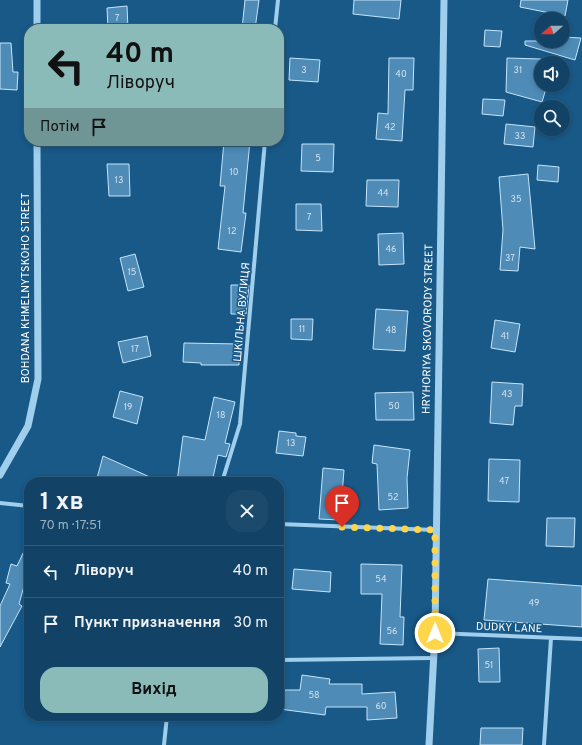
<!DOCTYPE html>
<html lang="uk">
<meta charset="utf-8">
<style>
body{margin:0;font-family:Overpass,sans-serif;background:#1b4a6c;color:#f1f3f6;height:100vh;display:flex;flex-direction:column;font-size:15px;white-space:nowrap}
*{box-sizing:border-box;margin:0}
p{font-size:13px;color:#9cb0bf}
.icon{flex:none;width:22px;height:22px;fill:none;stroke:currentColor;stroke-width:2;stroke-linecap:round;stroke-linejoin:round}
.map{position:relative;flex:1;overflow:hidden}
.sheet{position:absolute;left:24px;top:477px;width:260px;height:244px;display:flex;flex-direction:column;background:#124366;border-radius:16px;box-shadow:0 2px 6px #0003,0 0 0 1px #315c7a}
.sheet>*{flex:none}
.guide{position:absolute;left:24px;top:24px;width:260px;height:122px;border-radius:16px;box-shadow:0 2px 6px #0003,0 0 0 1px #315c7a;background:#8bbbb9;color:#111;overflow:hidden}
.needle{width:26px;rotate:250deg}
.tools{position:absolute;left:534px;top:12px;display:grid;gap:8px}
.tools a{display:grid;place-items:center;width:36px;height:36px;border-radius:50%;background:#124366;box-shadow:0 2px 6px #0003,0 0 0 1px #315c7a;font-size:20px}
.pin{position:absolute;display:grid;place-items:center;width:34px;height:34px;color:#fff;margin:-41px -17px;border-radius:50% 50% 50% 0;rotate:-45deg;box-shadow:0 0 4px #0007}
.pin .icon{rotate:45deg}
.me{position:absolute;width:44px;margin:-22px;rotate:0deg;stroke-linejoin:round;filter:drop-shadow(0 0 3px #0008)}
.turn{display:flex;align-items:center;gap:14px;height:84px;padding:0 16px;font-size:18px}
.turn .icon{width:52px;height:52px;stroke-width:2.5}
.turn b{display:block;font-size:28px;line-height:34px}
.then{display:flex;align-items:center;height:38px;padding:0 16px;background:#0003;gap:8px;font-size:15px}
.round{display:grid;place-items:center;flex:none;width:42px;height:42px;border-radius:16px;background:#1b4a6c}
.headline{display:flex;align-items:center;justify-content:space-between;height:68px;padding:0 16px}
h1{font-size:24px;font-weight:700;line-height:30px}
.button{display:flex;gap:8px;margin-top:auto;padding:8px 16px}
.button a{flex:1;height:46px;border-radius:16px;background:#8bbbb9;color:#111;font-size:16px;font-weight:700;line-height:46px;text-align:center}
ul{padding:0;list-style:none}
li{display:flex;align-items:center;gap:12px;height:52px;padding:0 16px;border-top:1px solid #315c7a}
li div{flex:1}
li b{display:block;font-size:15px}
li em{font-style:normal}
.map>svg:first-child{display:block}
.building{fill:#4e8bb6;stroke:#c5e5fa}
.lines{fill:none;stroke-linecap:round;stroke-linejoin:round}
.minor{stroke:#a0ceed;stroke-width:4}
.tertiary{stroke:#a0ceed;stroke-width:7}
.route{stroke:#ffd54a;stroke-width:7;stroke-dasharray:0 12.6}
.labels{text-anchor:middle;stroke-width:3;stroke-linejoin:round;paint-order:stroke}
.number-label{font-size:9px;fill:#d3e2ed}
.street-label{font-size:11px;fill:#fff;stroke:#185988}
</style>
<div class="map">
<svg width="582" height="745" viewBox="0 0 582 745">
<rect width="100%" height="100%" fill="#185988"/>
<path class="building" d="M245,0H259L255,29H242Z
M354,0H401L399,19L353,14Z
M521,0H568L565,16L520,7Z
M127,6L128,29H108L107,8Z
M485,30L502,31L500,47L484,46Z
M563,37L581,38L575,60L525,45V41H563Z
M0,43H11L13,72H18L17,90L0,89Z
M290,58L320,60L318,82L289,80Z
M389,58H414L413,90H405L402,141L376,139L378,113L388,114Z
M507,58L541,59V85H547L542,102L506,92Z
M483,99L505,100L503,116L482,114Z
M506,124L535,127L533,147L504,144Z
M224,141H250L243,213H246L241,252L218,249L225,186H220Z
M302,144H334L333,172L301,171Z
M107,164H129L130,196H109Z
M538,165L559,167L558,182L537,180Z
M528,174L535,249L520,247L518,271L500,270L503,230L499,177Z
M367,180H399L398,207L366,206Z
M296,204H321L322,231L296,230Z
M403,233L404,264L379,265L378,234Z
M135,254L144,287L128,291L120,258Z
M231,285H249L246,314H231Z
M376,309L408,311L405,351L373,349Z
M291,319H313L312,340L291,339Z
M495,320L520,324L515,352L491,348Z
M147,336L151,356L123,363L118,342Z
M184,343L239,344V365H201V363L183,362Z
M492,382L523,384L522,406H515L513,425L490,423Z
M120,391L143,397L137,424L113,417Z
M413,392L414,420H376L375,393Z
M214,397L235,402L225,443L230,444L226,457L218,455L212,482H177L183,436L205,440Z
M279,431L296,433V436L306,437L303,456L276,453Z
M374,445L410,450L407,478L408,508L379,510L377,464L372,463Z
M103,456L161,482H96Z
M489,459L520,460L519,502L488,501Z
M323,468L344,470L340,520L319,519Z
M547,518H575L574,547L546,546Z
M26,547L29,548V568L19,604L22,606L0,647V606L10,584L6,583L11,564L17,566Z
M361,564L402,565L400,617H404L403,645L380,644L382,594H361Z
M294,569L331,572L330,592L292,589Z
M488,579L582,586V627L484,620Z
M499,648L500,682H479L478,649Z
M302,675L330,679L329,684H362V694L395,692L397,718L367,720V707H326L325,715L279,709V690H300Z
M481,728H523L522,745H480Z"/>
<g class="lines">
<path class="minor" d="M275,29L278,0
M222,482L240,424L265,141
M0,503L29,506
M279,524L435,530
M435,633L582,639
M279,660L433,658
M164,745L167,716
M544,745L551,638"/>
<path class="tertiary" d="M37,0V29
M0,475L28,426L38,379L37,141
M429,745L435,633L444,0"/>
</g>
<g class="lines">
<path class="route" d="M342,527L435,530V633"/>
</g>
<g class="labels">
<g class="number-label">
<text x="117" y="21">7</text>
<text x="304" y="73">3</text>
<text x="518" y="73">31</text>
<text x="401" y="77">40</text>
<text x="390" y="130">42</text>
<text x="520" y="139">33</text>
<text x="318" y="161">5</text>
<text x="234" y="175">10</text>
<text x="119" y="183">13</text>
<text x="383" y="196">44</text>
<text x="516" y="202">35</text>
<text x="309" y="220">7</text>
<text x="232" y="234">12</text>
<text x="391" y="252">46</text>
<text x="510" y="261">37</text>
<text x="132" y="275">15</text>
<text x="302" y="332">11</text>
<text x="391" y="333">48</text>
<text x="505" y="339">41</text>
<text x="135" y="352">17</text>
<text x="507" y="397">43</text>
<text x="394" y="409">50</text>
<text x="128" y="410">19</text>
<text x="221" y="418">18</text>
<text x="291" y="446">13</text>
<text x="504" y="484">47</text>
<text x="393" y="500">52</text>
<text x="381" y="582">54</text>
<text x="534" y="606">49</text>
<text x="392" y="634">56</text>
<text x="489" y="668">51</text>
<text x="314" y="698">58</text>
<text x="381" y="709">60</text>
</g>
<g class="street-label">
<text transform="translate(25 288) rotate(-90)" y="4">BOHDANA KHMELNYTSKOHO STREET</text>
<text transform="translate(241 312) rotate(-85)" y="4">ШКІЛЬНА ВУЛИЦЯ</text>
<text transform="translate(427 329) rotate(-89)" y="4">HRYHORIYA SKOVORODY STREET</text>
<text transform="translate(509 627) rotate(2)" y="4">DUDKY LANE</text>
</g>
</g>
</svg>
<div class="tools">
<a><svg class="needle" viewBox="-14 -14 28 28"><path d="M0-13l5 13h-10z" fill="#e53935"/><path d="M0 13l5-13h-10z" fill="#9cb0bf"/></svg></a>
<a><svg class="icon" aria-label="sound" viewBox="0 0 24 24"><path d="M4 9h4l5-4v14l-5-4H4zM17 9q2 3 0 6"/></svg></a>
<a><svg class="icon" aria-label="search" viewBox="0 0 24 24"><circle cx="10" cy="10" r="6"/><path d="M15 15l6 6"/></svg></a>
</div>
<div class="pin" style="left:342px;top:527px;background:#d93025"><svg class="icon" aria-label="arrive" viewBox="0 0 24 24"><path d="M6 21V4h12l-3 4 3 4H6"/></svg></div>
<svg class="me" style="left:435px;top:633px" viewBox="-20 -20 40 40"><circle r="17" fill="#ffd54a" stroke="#fff" stroke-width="3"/><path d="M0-11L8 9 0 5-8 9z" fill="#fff"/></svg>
<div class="guide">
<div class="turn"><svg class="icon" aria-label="left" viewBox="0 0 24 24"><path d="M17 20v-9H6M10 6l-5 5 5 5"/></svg><div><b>40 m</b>Ліворуч</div></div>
<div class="then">Потім<svg class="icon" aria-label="arrive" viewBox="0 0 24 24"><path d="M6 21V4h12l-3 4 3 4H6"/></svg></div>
</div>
<section class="sheet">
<div class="headline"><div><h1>1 хв</h1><p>70 m · 17:51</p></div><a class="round"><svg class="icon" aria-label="close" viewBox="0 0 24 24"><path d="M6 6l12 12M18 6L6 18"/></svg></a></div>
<ul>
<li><svg class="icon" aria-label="left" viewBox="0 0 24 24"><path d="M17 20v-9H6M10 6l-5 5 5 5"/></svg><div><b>Ліворуч</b></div><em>40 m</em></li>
<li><svg class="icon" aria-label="arrive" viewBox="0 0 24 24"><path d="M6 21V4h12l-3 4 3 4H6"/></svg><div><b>Пункт призначення</b></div><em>30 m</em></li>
</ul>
<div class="button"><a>Вихід</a></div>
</section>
</div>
